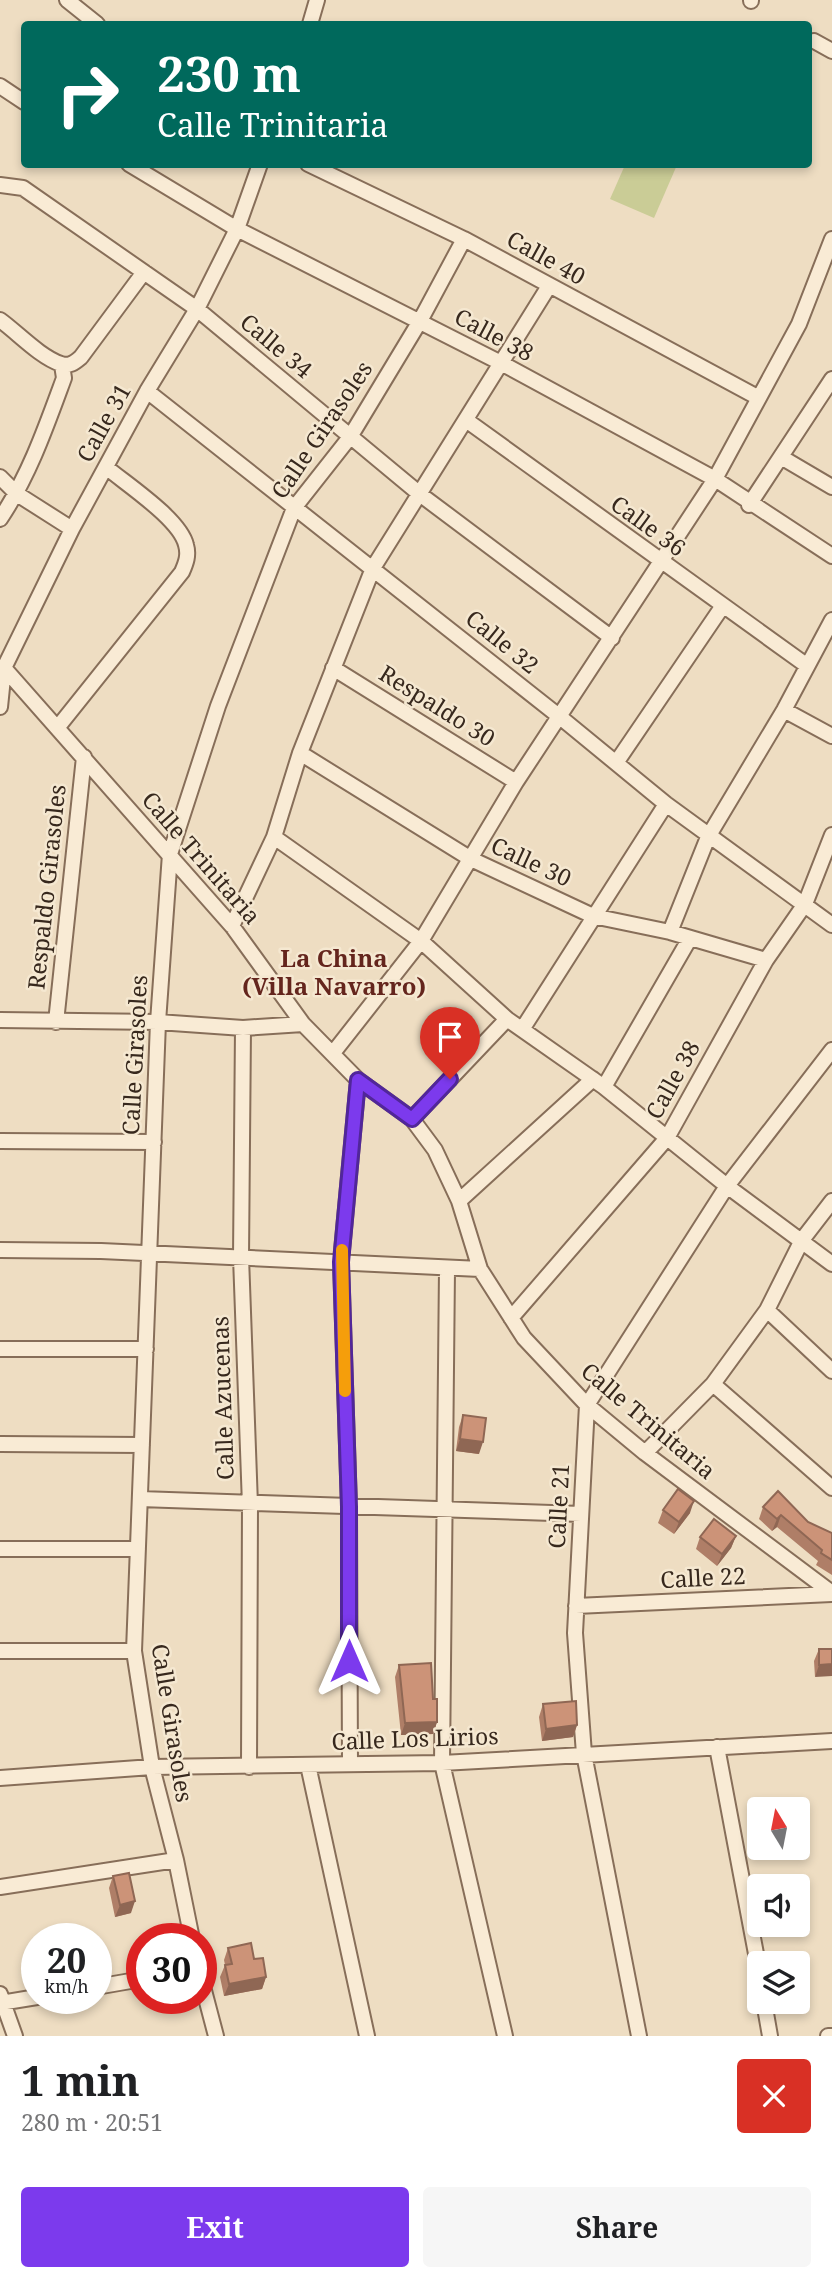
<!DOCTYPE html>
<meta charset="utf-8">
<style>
body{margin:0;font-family:"Noto Serif",serif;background:#f6f6f6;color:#202124;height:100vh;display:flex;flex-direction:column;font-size:26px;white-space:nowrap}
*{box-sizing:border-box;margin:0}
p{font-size:23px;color:#757577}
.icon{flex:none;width:38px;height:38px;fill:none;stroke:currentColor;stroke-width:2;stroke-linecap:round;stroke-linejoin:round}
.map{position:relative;height:2036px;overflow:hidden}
.side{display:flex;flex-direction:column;background:#fff;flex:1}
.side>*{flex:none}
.banner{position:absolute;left:21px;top:21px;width:791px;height:147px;border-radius:7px;box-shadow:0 4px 10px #0003;background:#00695c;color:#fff;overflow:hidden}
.needle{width:46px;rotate:350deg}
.buttons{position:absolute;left:747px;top:1797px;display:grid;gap:14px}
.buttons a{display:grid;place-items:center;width:63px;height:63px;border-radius:7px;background:#fff;box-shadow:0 4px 10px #0003;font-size:35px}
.speed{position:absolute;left:21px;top:1923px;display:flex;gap:14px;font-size:35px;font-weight:700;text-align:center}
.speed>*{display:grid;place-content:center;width:91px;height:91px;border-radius:50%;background:#fff;box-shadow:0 4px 10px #0003;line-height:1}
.speed small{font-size:18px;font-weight:400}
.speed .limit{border:10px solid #d22;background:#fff;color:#111}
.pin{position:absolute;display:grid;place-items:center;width:60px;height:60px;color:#fff;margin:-72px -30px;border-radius:50% 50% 50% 0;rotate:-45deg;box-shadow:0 0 7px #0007}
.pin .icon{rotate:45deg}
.me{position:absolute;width:77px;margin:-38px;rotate:0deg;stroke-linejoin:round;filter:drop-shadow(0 0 5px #0008)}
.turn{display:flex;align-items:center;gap:24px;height:147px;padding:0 21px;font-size:32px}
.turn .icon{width:91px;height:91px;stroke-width:2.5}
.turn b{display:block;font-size:49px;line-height:60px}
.round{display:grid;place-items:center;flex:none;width:74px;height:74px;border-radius:7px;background:#f6f6f6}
.summary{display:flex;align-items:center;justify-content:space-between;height:119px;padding:0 21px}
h1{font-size:42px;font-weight:700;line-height:52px}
.primary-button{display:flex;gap:14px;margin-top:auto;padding:14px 21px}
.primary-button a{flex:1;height:80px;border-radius:7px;background:#7c3aed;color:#fff;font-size:28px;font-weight:700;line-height:80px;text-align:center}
.primary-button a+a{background:#f6f6f6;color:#202124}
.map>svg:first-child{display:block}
.green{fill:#cacc96}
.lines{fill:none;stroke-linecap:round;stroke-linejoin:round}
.minor-casing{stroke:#876e59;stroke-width:18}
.minor{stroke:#f9ebd5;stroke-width:14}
.wall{fill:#af7e67}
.shaded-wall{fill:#8f6754}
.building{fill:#cc9378;stroke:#8f6754;stroke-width:2}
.route-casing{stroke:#51269a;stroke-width:18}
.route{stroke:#7c3aed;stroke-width:12}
.slow{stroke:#f59e0b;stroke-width:12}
.labels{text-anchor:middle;stroke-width:5;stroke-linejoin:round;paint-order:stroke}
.street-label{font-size:23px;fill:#37281d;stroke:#f5e8d1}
.neighbourhood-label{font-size:24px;font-weight:bold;fill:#64251d;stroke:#f5e8d1}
</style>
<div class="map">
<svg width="832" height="2036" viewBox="0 0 832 2036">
<rect width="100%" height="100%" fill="#eeddc2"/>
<path class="green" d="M625,165H677L654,218L610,199Z"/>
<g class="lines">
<g class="minor-casing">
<path id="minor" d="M67,0L97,24
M751,0V1
M310,24L317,0
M814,41L832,51
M0,86L24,102
M129,164L237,229L503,364L715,479L832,556
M308,164L464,239L759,398
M0,185L23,188L197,309L421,495L612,638
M0,320C18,333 40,357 61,364C70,367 75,362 81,357L144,272
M147,391L560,717L666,804L832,925
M466,420L806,665
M781,457L832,487
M0,477L17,494L72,529
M749,505L832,379
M0,519C29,476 46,427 64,378L62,365
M4,668L232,926L303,1024L358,1080L412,1119L435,1150L459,1201L480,1269L524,1338L587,1405L645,1453L832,1593
M333,668L516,782
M0,707L4,668L72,529L147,391L197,309L237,229L260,164
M784,710L832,736
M58,727L182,572C186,563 189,555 186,545C180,519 126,484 106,467
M300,753L471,859L593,916L670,932L766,960
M616,763L722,607
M274,837L421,941L507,1019L604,1087L727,1186L832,1264
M232,926L274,837L300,753L373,568L549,286
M670,932L708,837L784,710L832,620
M0,1020L158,1022L243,1028L303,1024
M56,1022L84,757
M243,1028L241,1257L250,1505L249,1767
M523,1028L666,804
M333,1053L421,941L516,782L715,479L799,324L832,239
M604,1087L690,938
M412,1119L507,1019
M0,1141L154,1142
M459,1201L593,1079
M0,1250L101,1251L480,1269
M447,1269L442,1763L505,2036
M767,1310L832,1371
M511,1318L667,1138L766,960L805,904L832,835
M0,1349H146
M713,1384L832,1488
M0,1444L142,1445
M645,1453L713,1384L767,1310L802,1240L832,1201
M140,1499L581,1514
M0,1549H138
M576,1606L832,1594
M0,1651H134
M717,1747L760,1975
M350,1764L349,1507L341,1261L358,1080
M308,1765L367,2036
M0,1778L152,1767L442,1763L832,1741
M0,1887L176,1860
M192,1939L176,1860L152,1767L134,1651L158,1022L170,854L218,706L294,508L350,437L420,321L464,239
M201,1979L216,2036
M96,1987L142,1979
M0,1994L15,2036
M764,2002L770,2036
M0,2003L37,1997
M639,2036L584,1754L575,1633L587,1405L727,1186L832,1050
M828,2036H832"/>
</g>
<use href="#minor" class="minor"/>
</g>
<path class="wall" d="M463,1415L479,1454L456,1451L459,1427Z
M763,1507L808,1522L832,1533V1575L816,1565L818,1561L777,1527L772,1531L759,1519Z
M663,1510L690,1513L674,1534L658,1523Z
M736,1536L731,1548L717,1566L696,1549L700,1537Z
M819,1649H832L815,1677L814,1661Z
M399,1665L433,1699L437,1722L433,1734L401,1735L395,1677Z
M543,1704L577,1725L573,1737L542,1741L539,1717Z
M113,1876L131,1913L115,1917L109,1888Z
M228,1948L254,1959L266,1977L262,1989L224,1996L220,1977L225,1965L224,1960Z"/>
<path class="shaded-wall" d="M460,1439L483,1442L479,1454L456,1451Z
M694,1501L690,1513L674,1534L679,1522Z
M781,1515L777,1527L772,1531L777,1519Z
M736,1536L731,1548L717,1566L722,1554Z
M832,1664V1676L815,1677L819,1665Z
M437,1722L433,1734L401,1735L405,1723Z
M577,1725L573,1737L542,1741L546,1729Z
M135,1901L131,1913L115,1917L120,1905Z
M266,1977L262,1989L224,1996L229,1984Z"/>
<path class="building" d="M463,1415L486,1418L483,1442L460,1439Z
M678,1489L694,1501L679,1522L663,1510Z
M778,1491L808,1522L832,1533V1560L821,1553L822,1550L781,1515L777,1519L763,1507Z
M714,1519L736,1536L722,1554L700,1537Z
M819,1649H832V1664L819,1665Z
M431,1663L433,1699H437V1722L405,1723L399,1665Z
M576,1701L577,1725L546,1729L543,1704Z
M129,1873L135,1901L120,1905L113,1876Z
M251,1943L254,1959L263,1958L266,1977L229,1984L225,1965L232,1964L228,1948Z"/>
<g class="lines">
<g class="route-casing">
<path id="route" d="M349,1661V1507L341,1262L358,1080L412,1119L450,1079"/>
</g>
<use href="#route" class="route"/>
<path class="slow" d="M342,1250L345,1391"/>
</g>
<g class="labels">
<g class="street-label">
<text transform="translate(546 258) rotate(29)" y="8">Calle 40</text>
<text transform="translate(494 335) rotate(28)" y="8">Calle 38</text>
<text transform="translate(276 346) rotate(40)" y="8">Calle 34</text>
<text transform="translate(104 423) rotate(-61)" y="8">Calle 31</text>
<text transform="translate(322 430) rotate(-56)" y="8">Calle Girasoles</text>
<text transform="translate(648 526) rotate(36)" y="8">Calle 36</text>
<text transform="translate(502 642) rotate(39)" y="8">Calle 32</text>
<text transform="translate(437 706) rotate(32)" y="8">Respaldo 30</text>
<text transform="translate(201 858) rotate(49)" y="8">Calle Trinitaria</text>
<text transform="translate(531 862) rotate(25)" y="8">Calle 30</text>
<text transform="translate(47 887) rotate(-84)" y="8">Respaldo Girasoles</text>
<text transform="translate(135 1055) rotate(-87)" y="8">Calle Girasoles</text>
<text transform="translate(673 1080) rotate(-61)" y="8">Calle 38</text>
<text transform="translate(223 1398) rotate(-92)" y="8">Calle Azucenas</text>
<text transform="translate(648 1421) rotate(40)" y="8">Calle Trinitaria</text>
<text transform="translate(559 1506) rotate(-87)" y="8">Calle 21</text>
<text transform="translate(703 1578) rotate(-3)" y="8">Calle 22</text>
<text transform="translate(172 1723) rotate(81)" y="8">Calle Girasoles</text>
<text transform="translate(415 1739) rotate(-2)" y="8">Calle Los Lirios</text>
</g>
<g class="neighbourhood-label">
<text x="334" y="967">La China<tspan x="334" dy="28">(Villa Navarro)</tspan></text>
</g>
</g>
</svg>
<div class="buttons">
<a><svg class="needle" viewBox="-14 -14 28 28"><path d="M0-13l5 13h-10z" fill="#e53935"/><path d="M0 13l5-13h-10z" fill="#757577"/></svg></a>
<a><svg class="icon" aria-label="sound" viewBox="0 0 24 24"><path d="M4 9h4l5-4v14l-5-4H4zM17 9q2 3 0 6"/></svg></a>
<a><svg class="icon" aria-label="layers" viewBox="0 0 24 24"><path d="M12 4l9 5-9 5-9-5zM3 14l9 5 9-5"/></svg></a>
</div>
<div class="speed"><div>20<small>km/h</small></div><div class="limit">30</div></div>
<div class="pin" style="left:450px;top:1079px;background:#d93025"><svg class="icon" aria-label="arrive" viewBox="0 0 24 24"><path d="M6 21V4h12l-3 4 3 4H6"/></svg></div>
<svg class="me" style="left:349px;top:1661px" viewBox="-20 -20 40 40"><path d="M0-17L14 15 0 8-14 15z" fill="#7c3aed" stroke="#fff" stroke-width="4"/></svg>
<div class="banner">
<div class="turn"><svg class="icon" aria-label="right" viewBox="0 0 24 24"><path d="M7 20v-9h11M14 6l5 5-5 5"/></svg><div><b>230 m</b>Calle Trinitaria</div></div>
</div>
</div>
<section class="side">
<div class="summary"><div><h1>1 min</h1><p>280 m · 20:51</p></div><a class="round" style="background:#d93025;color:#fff"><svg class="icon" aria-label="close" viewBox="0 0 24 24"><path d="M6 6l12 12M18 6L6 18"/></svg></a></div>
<div class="primary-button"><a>Exit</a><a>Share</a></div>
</section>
